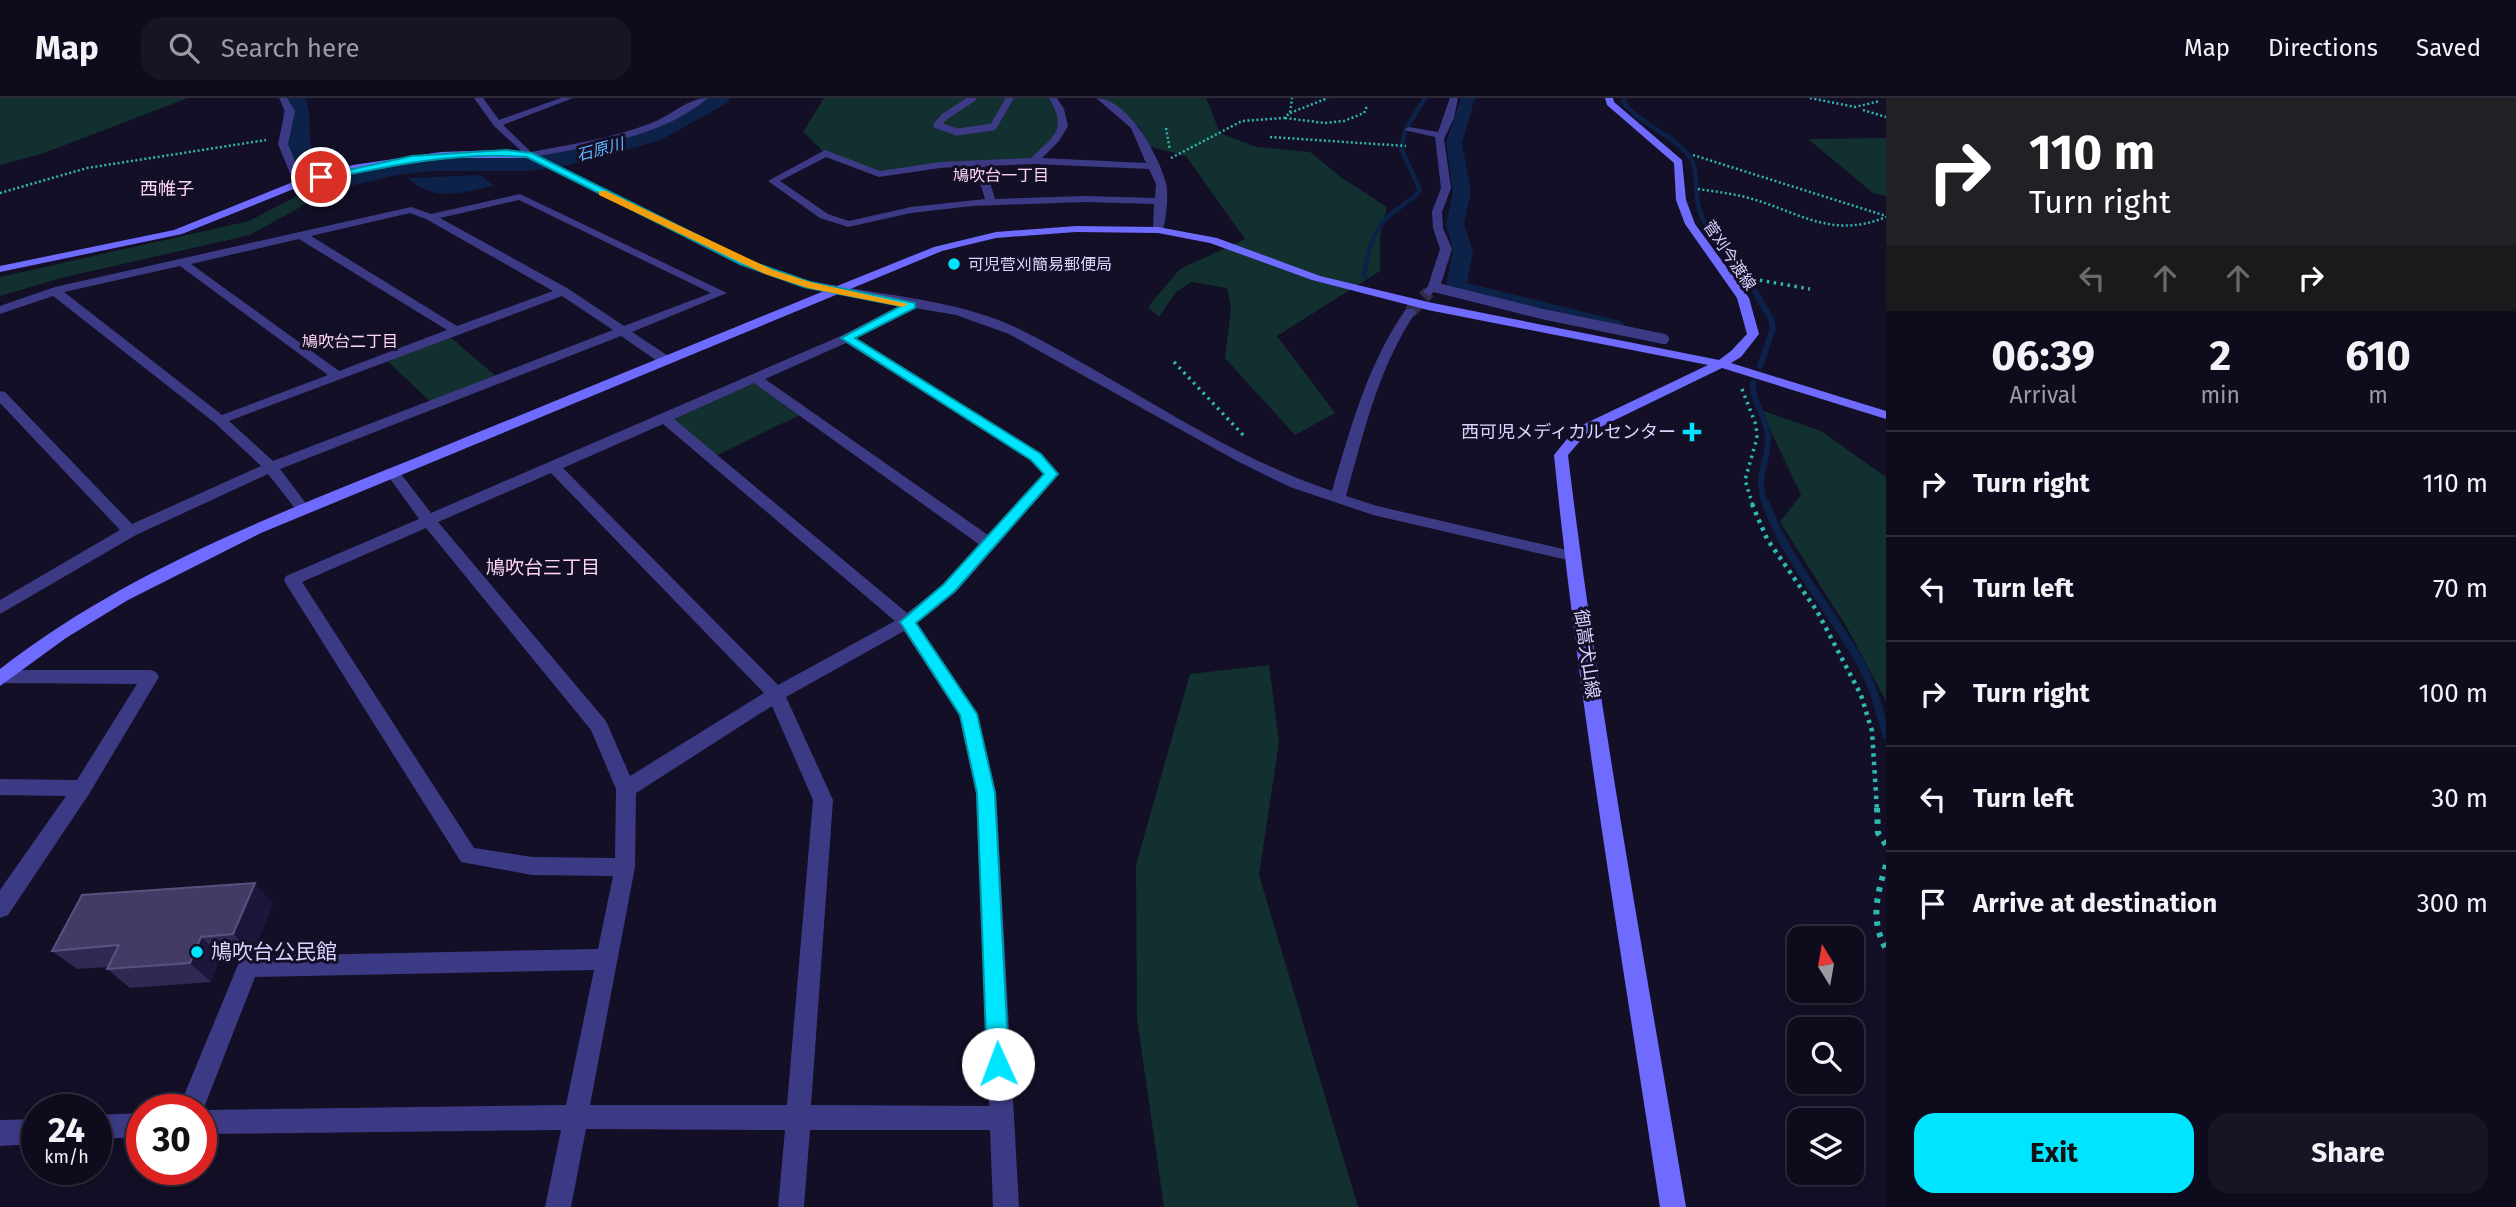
<!DOCTYPE html>
<meta charset="utf-8">
<style>
body{margin:0;font-family:"Fira Sans","Noto Sans JP",sans-serif;background:#171425;color:#f1f3f6;height:100vh;display:flex;flex-direction:column;font-size:26px;white-space:nowrap}
*{box-sizing:border-box;margin:0}
p{font-size:23px;color:#9b9ba3}
.icon{flex:none;width:38px;height:38px;fill:none;stroke:currentColor;stroke-width:2;stroke-linecap:round;stroke-linejoin:round}
.map{position:relative;flex:1;overflow:hidden}
.drawer{display:flex;flex-direction:column;background:#0e0b1c;width:630px}
.drawer>*{flex:none}
.banner{background:#202124;color:#fff;overflow:hidden}
.needle{width:46px;rotate:349deg}
.tools{position:absolute;left:1787px;top:828px;display:grid;gap:14px}
.tools a{display:grid;place-items:center;width:77px;height:77px;border-radius:14px;background:#0e0b1c;box-shadow:0 4px 10px #0003,0 0 0 2px #2e2b3b;font-size:35px}
.speed{position:absolute;left:21px;top:996px;display:flex;gap:14px;font-size:35px;font-weight:700;text-align:center}
.speed>*{display:grid;place-content:center;width:91px;height:91px;border-radius:50%;background:#0e0b1c;box-shadow:0 4px 10px #0003,0 0 0 2px #2e2b3b;line-height:1}
.speed small{font-size:18px;font-weight:400}
.speed .limit{border:10px solid #d22;background:#fff;color:#111}
.pin{position:absolute;display:grid;place-items:center;width:60px;height:60px;color:#fff;margin:-30px;border:4px solid #fff;border-radius:50%;box-shadow:0 2px 7px #0007}
.me{position:absolute;width:77px;margin:-38px;rotate:358deg;stroke-linejoin:round;filter:drop-shadow(0 0 5px #0008)}
.turn{display:flex;align-items:center;gap:24px;height:147px;padding:0 28px;font-size:32px}
.turn .icon{width:91px;height:91px;stroke-width:2.5}
.turn b{display:block;font-size:49px;line-height:60px}
.lanes{display:flex;align-items:center;height:66px;padding:0 28px;background:#0003;justify-content:center;gap:35px;direction:ltr}
.lanes .off{opacity:.35}
.eta{display:flex;justify-content:space-evenly;align-items:center;height:119px;text-align:center}
.eta b{font-size:42px;font-weight:700;line-height:49px}
.action{display:flex;gap:14px;margin-top:auto;padding:14px 28px}
.action a{flex:1;height:80px;border-radius:21px;background:#00e5ff;color:#111;font-size:28px;font-weight:700;line-height:80px;text-align:center}
.action a+a{background:#171425;color:#f1f3f6}
ul{padding:0;list-style:none}
li{display:flex;align-items:center;gap:21px;height:105px;padding:0 28px;border-top:2px solid #2e2b3b}
li div{flex:1}
li b{display:block;font-size:26px}
li em{font-style:normal}
header{display:flex;align-items:center;gap:42px;box-sizing:border-box;height:98px;padding:0 35px;background:#0e0b1c;border-bottom:2px solid #2e2b3b}
header strong{font-size:33px}
nav{display:flex;gap:38px;margin-inline-start:auto;font-size:24px}
.search{width:490px;height:63px;background:#171425;display:flex;align-items:center;gap:18px;box-sizing:border-box;padding:0 24px;border-radius:21px;color:#9b9ba3;font-size:26px}
main{display:flex;flex:1;min-height:0}
.map>svg:first-child{display:block}
.green{fill:#12302f}
.water{fill:#0c2248}
.lines{fill:none;stroke-linecap:round;stroke-linejoin:round}
.stream-far2{stroke:#0c2248;stroke-width:4.5}
.stream-far1{stroke:#0c2248;stroke-width:6}
.stream{stroke:#0c2248;stroke-width:8}
.canal{fill:#0c2248;fill-rule:evenodd}
.river{fill:#0c2248;fill-rule:evenodd}
.street-tunnel{stroke:#312d47;stroke-width:13;stroke-dasharray:13 7;stroke-linecap:butt}
.path-far3{stroke:#2fb8b0;stroke-width:2.5;stroke-dasharray:2 2.5;stroke-linecap:butt}
.path-far2{stroke:#2fb8b0;stroke-width:3.5;stroke-dasharray:2.5 4.5;stroke-linecap:butt}
.path-far1{stroke:#2fb8b0;stroke-width:4.5;stroke-dasharray:3.5 5;stroke-linecap:butt}
.path{stroke:#2fb8b0;stroke-width:6;stroke-dasharray:4.5 7;stroke-linecap:butt}
.lane-far1{stroke:#3d3a85;stroke-width:7}
.lane{stroke:#3d3a85;stroke-width:10}
.street{fill:#3d3a85;fill-rule:evenodd}
.secondary{fill:#6f6bff;fill-rule:evenodd}
.wall{fill:#312854}
.shaded-wall{fill:#1d163a}
.building{fill:#433a66;stroke:#5a527e;stroke-width:2}
.route{fill:#00e5ff;stroke:#0095a6;stroke-width:2}
.slow{fill:#f59e0b}
.poi-dot{fill:#00e5ff;stroke:#130f26;stroke-width:2.5}
.labels{text-anchor:middle;stroke-width:6;stroke-linejoin:round;paint-order:stroke}
.far-water-label{font-size:16px;font-style:italic;fill:#62b6ff;stroke:#130f26}
.far-neighbourhood-label{font-size:16px;fill:#ffd6f0;stroke:#130f26}
.far-street-label{font-size:16px;fill:#d9d4ff;stroke:#130f26}
.far-poi-label{font-size:16px;fill:#d9d4ff;stroke:#130f26;text-anchor:start}
.far-quarter-label{font-size:18px;fill:#ffd6f0;stroke:#130f26}
.poi-label{font-size:18px;fill:#d9d4ff;stroke:#130f26;text-anchor:end}
.street-label{font-size:18px;fill:#d9d4ff;stroke:#130f26}
.neighbourhood-label{font-size:19px;fill:#ffd6f0;stroke:#130f26}
.near-poi-label{font-size:21px;fill:#d9d4ff;stroke:#130f26;text-anchor:start}
</style>
<header>
<strong>Map</strong>
<div class="search"><svg class="icon" aria-label="search" viewBox="0 0 24 24"><circle cx="10" cy="10" r="6"/><path d="M15 15l6 6"/></svg>Search here</div>
<nav><a>Map</a><a>Directions</a><a>Saved</a></nav>
</header>
<main>
<div class="map">
<svg width="1886" height="1109" viewBox="0 0 1886 1109">
<rect width="100%" height="100%" fill="#130f26"/>
<path class="green" d="M0,0H188L44,55L0,67Z
M824,0H1051L1065,27L1034,63L942,67L879,76L825,55L803,34Z
M1101,0H1206L1220,35L1256,49L1310,54L1342,80L1387,109L1380,137V173L1277,238L1335,315L1295,337L1225,260L1231,211L1227,190L1192,184L1176,194L1159,219L1148,209L1180,171L1245,141L1186,58L1148,48L1139,29Z
M1886,40V98L1873,95L1808,41Z
M301,96L311,103L250,137L61,180L0,198V179L249,123Z
M448,237L498,280L433,306L384,260Z
M755,280L804,315L711,360L663,319Z
M1761,312L1821,333L1886,379V603L1846,528L1780,424L1801,397Z
M1269,567L1279,644L1259,777L1358,1109H1164L1137,921L1136,767L1190,576Z"/>
<path class="water" d="M480,77L494,88C463,94 434,105 408,80Z"/>
<g class="lines">
<path class="stream-far2" d="M1625,0L1623,4C1640,27 1679,39 1692,63C1698,74 1695,93 1698,106C1703,133 1728,156 1745,177
M1364,177C1368,155 1372,132 1390,117C1400,108 1412,103 1420,92L1401,50L1406,31L1425,0"/>
<path class="stream-far1" d="M1744,175L1771,221L1773,230L1760,268
M1364,178V175
M1753,285C1752,305 1767,319 1768,338C1769,369 1753,373 1766,408"/>
<path class="stream" d="M1766,406C1788,466 1834,514 1863,570C1874,591 1880,614 1886,637"/>
<path class="canal" d="M1461,0H1475L1462,45L1471,94L1464,126L1473,153L1467,185L1621,223L1625,227L1621,231L1614,233L1449,192L1446,188L1453,153L1446,126L1453,94L1446,45Z"/>
<path class="river" d="M281,0H305C316,27 301,46 324,77L397,61L431,57H528L563,52L641,31L699,0H730L727,5L659,43L564,68L528,73H431L397,77L317,96L307,93C293,75 282,56 282,33C282,21 285,12 281,0Z"/>
<path class="street-tunnel" d="M1410,214L1429,194"/>
<path class="path-far3" d="M1810,0L1855,9L1880,3
M1863,12L1886,19
M1290,15L1328,0
M1285,20L1325,25L1344,23L1364,15L1367,8
M1166,30L1170,52
M1270,39L1406,48
M1693,57L1886,118
M1171,60L1242,23L1284,20L1290,15L1292,0
M1698,91C1712,93 1727,95 1741,98C1794,110 1828,143 1886,119
M0,95L87,70L266,42"/>
<path class="path-far2" d="M1753,181L1810,191
M1174,264L1245,339
M1742,291L1756,327L1757,340L1745,382L1753,408"/>
<path class="path-far1" d="M1752,406L1767,441L1817,513L1861,597L1872,633L1877,712"/>
<path class="path" d="M1877,710L1878,735L1886,747
M1886,767C1877,797 1870,822 1886,851"/>
<path class="lane-far1" d="M973,0L944,19L937,27L957,34L993,29L1010,0"/>
<path class="lane" d="M1434,189L1542,216L1664,241"/>
<path class="street" d="M279,0H287L295,13L288,46L304,85L303,87L294,85L278,46L285,13Z
M474,0H483L499,22L561,0H573L503,27L531,54C572,46 615,40 654,24C673,16 688,0 708,0C660,41 589,48 529,60L494,28Z
M1049,0H1057L1064,11L1068,28L1059,43L1042,60L1146,65L1131,30L1096,0C1127,0 1159,57 1166,85C1169,97 1166,123 1162,134L1153,132L1154,106L1085,104L972,108L911,115L848,129L820,120L768,83L825,52L880,73L940,64L1031,60C1054,38 1068,32 1049,0ZM826,59L879,79L940,70L975,68L985,101L911,109L849,123L828,116L780,83ZM1034,66L1149,71L1156,86L1155,100L1085,98L995,101L985,68Z
M1450,0H1458L1454,20L1444,41L1451,90L1442,114L1443,130L1452,151L1440,189L1429,198L1423,194L1428,188L1440,151L1433,130L1432,114L1441,90L1435,39L1404,32L1409,29L1438,34Z
M520,96L727,195L632,234L670,259V265H660L621,238L280,371L308,408L311,411L308,414H298L268,376L136,437L0,516V502L120,432L0,305V293L5,294L132,426L261,368L215,325L53,198L0,216V208L55,189L411,109L431,116ZM519,102L711,195L624,228L567,190L440,120ZM410,115L426,121L553,193L457,228L311,138ZM299,141L447,232L339,273L191,166ZM180,168L328,277L222,317L64,194ZM562,198L613,232L273,363L229,323Z
M838,188C898,199 964,204 1019,231C1124,283 1221,356 1332,393C1351,329 1367,267 1406,211H1414L1416,214C1378,270 1364,334 1346,398L1377,408L1572,453L1580,458L1572,463L1373,417L1290,389L1237,363L1009,236L956,217L915,210L856,240L1041,356L1059,376L956,494L917,525L977,616L996,695L1019,1109H993L990,1032H810L804,1109H778L785,1032L586,1031L571,1109H545L561,1032L201,1036V1012H178L240,862L248,858L598,851L613,778L532,777L461,764L286,486L284,482L286,478L419,421L386,375L388,372H398L431,415L843,237L901,207L834,195V189ZM846,245L1031,362L1044,376L988,437L765,281ZM754,285L980,447L944,486L907,515L674,321ZM663,326L895,523L778,587L563,370ZM551,375L764,595L630,678L606,623L438,424ZM426,430L591,632L616,691L615,760L532,759L474,750L302,484ZM904,533L959,617L976,695L989,1008L811,1007L833,702L786,599ZM772,608L813,702L787,1007H590L635,769L636,695ZM594,872L566,1007L203,1012L255,879Z
M0,572H150L156,574L159,579L89,696L8,817L0,820V792L66,698L0,697V681L77,682L137,586L3,585L0,584Z
M142,1015V1039L96,1041V1017Z
M37,1021V1046L0,1048V1022Z"/>
<path class="secondary" d="M1605,0H1613L1614,4L1682,62L1686,102L1695,126L1749,200L1759,236L1741,259L1731,265L1886,313V321L1722,270L1586,336L1568,357C1598,609 1644,859 1686,1109H1660C1622,859 1579,609 1554,357L1576,330L1708,267L1428,212L1312,182L1210,145L1158,135L1076,134L996,140L942,153L261,435L128,502L66,540L0,588V571C123,475 269,419 413,361C550,305 687,249 824,193L804,189L740,166L527,60H441L353,73L301,88L182,136L0,174V168L174,132L293,84L353,67L441,54L500,52L532,55L748,162L810,184L837,188L934,149L996,134L1076,128L1158,129L1217,140L1320,178L1428,204L1719,262L1731,253L1747,236L1737,200L1685,126L1676,102L1674,65L1607,7Z"/>
</g>
<path class="wall" d="M273,805L253,855L221,858L211,884L130,890L107,871L108,869L77,871L52,853Z"/>
<path class="shaded-wall" d="M255,785L273,805L253,855L233,836Z
M201,839L221,858L211,884L190,865Z"/>
<path class="building" d="M255,785L233,836L201,839L190,865L107,871L119,847L52,853L82,797Z"/>
<path class="route" d="M506,52L532,55L747,162L810,184L915,205V210L855,240L1041,356L1058,376L955,493L916,525L977,616L995,695L1009,966L1006,974L998,977L990,974L987,966L977,695L960,617L900,524L944,486L1044,376L1031,362L841,240L901,208L804,189L740,166L527,59C458,53 389,68 321,82L317,79L412,58Z"/>
<path class="slow" d="M599,93H606L773,172L810,184L908,206L903,209L808,190L765,176L599,97Z"/>
<g class="poi-dot">
<circle cx="954" cy="166" r="7"/>
<path d="M1688.5 323.5h7v7h7v7h-7v7h-7v-7h-7v-7h7z"/>
<circle cx="197" cy="854" r="7"/>
</g>
<g class="labels">
<g class="far-water-label">
<text transform="translate(600 51) rotate(-15)" y="6">石原川</text>
</g>
<g class="far-neighbourhood-label">
<text x="1001" y="83">鳩吹台一丁目</text>
<text x="350" y="249">鳩吹台二丁目</text>
</g>
<g class="far-street-label">
<text transform="translate(1730 157) rotate(56)" y="6">菅刈今渡線</text>
</g>
<g class="far-poi-label">
<text x="968" y="172">可児菅刈簡易郵便局</text>
</g>
<g class="far-quarter-label">
<text x="167" y="97">西帷子</text>
</g>
<g class="poi-label">
<text x="1676" y="340">西可児メディカルセンター</text>
</g>
<g class="street-label">
<text transform="translate(1587 556) rotate(82)" y="6">御嵩犬山線</text>
</g>
<g class="neighbourhood-label">
<text x="543" y="476">鳩吹台三丁目</text>
</g>
<g class="near-poi-label">
<text x="211" y="861">鳩吹台公民館</text>
</g>
</g>
</svg>
<div class="tools">
<a><svg class="needle" viewBox="-14 -14 28 28"><path d="M0-13l5 13h-10z" fill="#e53935"/><path d="M0 13l5-13h-10z" fill="#9b9ba3"/></svg></a>
<a><svg class="icon" aria-label="search" viewBox="0 0 24 24"><circle cx="10" cy="10" r="6"/><path d="M15 15l6 6"/></svg></a>
<a><svg class="icon" aria-label="layers" viewBox="0 0 24 24"><path d="M12 4l9 5-9 5-9-5zM3 14l9 5 9-5"/></svg></a>
</div>
<div class="speed"><div>24<small>km/h</small></div><div class="limit">30</div></div>
<div class="pin" style="left:321px;top:79px;background:#d93025"><svg class="icon" aria-label="arrive" viewBox="0 0 24 24"><path d="M6 21V4h12l-3 4 3 4H6"/></svg></div>
<svg class="me" style="left:998px;top:966px" viewBox="-20 -20 40 40"><circle r="19" fill="#fff"/><path d="M0-13L10 11 0 6-10 11z" fill="#00e5ff"/></svg>
</div>
<section class="drawer">
<div class="banner">
<div class="turn"><svg class="icon" aria-label="right" viewBox="0 0 24 24"><path d="M7 20v-9h11M14 6l5 5-5 5"/></svg><div><b>110 m</b>Turn right</div></div>
<div class="lanes"><svg class="icon off" aria-label="left" viewBox="0 0 24 24"><path d="M17 20v-9H6M10 6l-5 5 5 5"/></svg><svg class="icon off" aria-label="ahead" viewBox="0 0 24 24"><path d="M12 20V5M6 11l6-6 6 6"/></svg><svg class="icon off" aria-label="ahead" viewBox="0 0 24 24"><path d="M12 20V5M6 11l6-6 6 6"/></svg><svg class="icon" aria-label="right" viewBox="0 0 24 24"><path d="M7 20v-9h11M14 6l5 5-5 5"/></svg></div>
</div>
<div class="eta">
<div><b>06:39</b><p>Arrival</p></div>
<div><b>2</b><p>min</p></div>
<div><b>610</b><p>m</p></div>
</div>
<ul>
<li><svg class="icon" aria-label="right" viewBox="0 0 24 24"><path d="M7 20v-9h11M14 6l5 5-5 5"/></svg><div><b>Turn right</b></div><em>110 m</em></li>
<li><svg class="icon" aria-label="left" viewBox="0 0 24 24"><path d="M17 20v-9H6M10 6l-5 5 5 5"/></svg><div><b>Turn left</b></div><em>70 m</em></li>
<li><svg class="icon" aria-label="right" viewBox="0 0 24 24"><path d="M7 20v-9h11M14 6l5 5-5 5"/></svg><div><b>Turn right</b></div><em>100 m</em></li>
<li><svg class="icon" aria-label="left" viewBox="0 0 24 24"><path d="M17 20v-9H6M10 6l-5 5 5 5"/></svg><div><b>Turn left</b></div><em>30 m</em></li>
<li><svg class="icon" aria-label="arrive" viewBox="0 0 24 24"><path d="M6 21V4h12l-3 4 3 4H6"/></svg><div><b>Arrive at destination</b></div><em>300 m</em></li>
</ul>
<div class="action"><a>Exit</a><a>Share</a></div>
</section>
</main>
